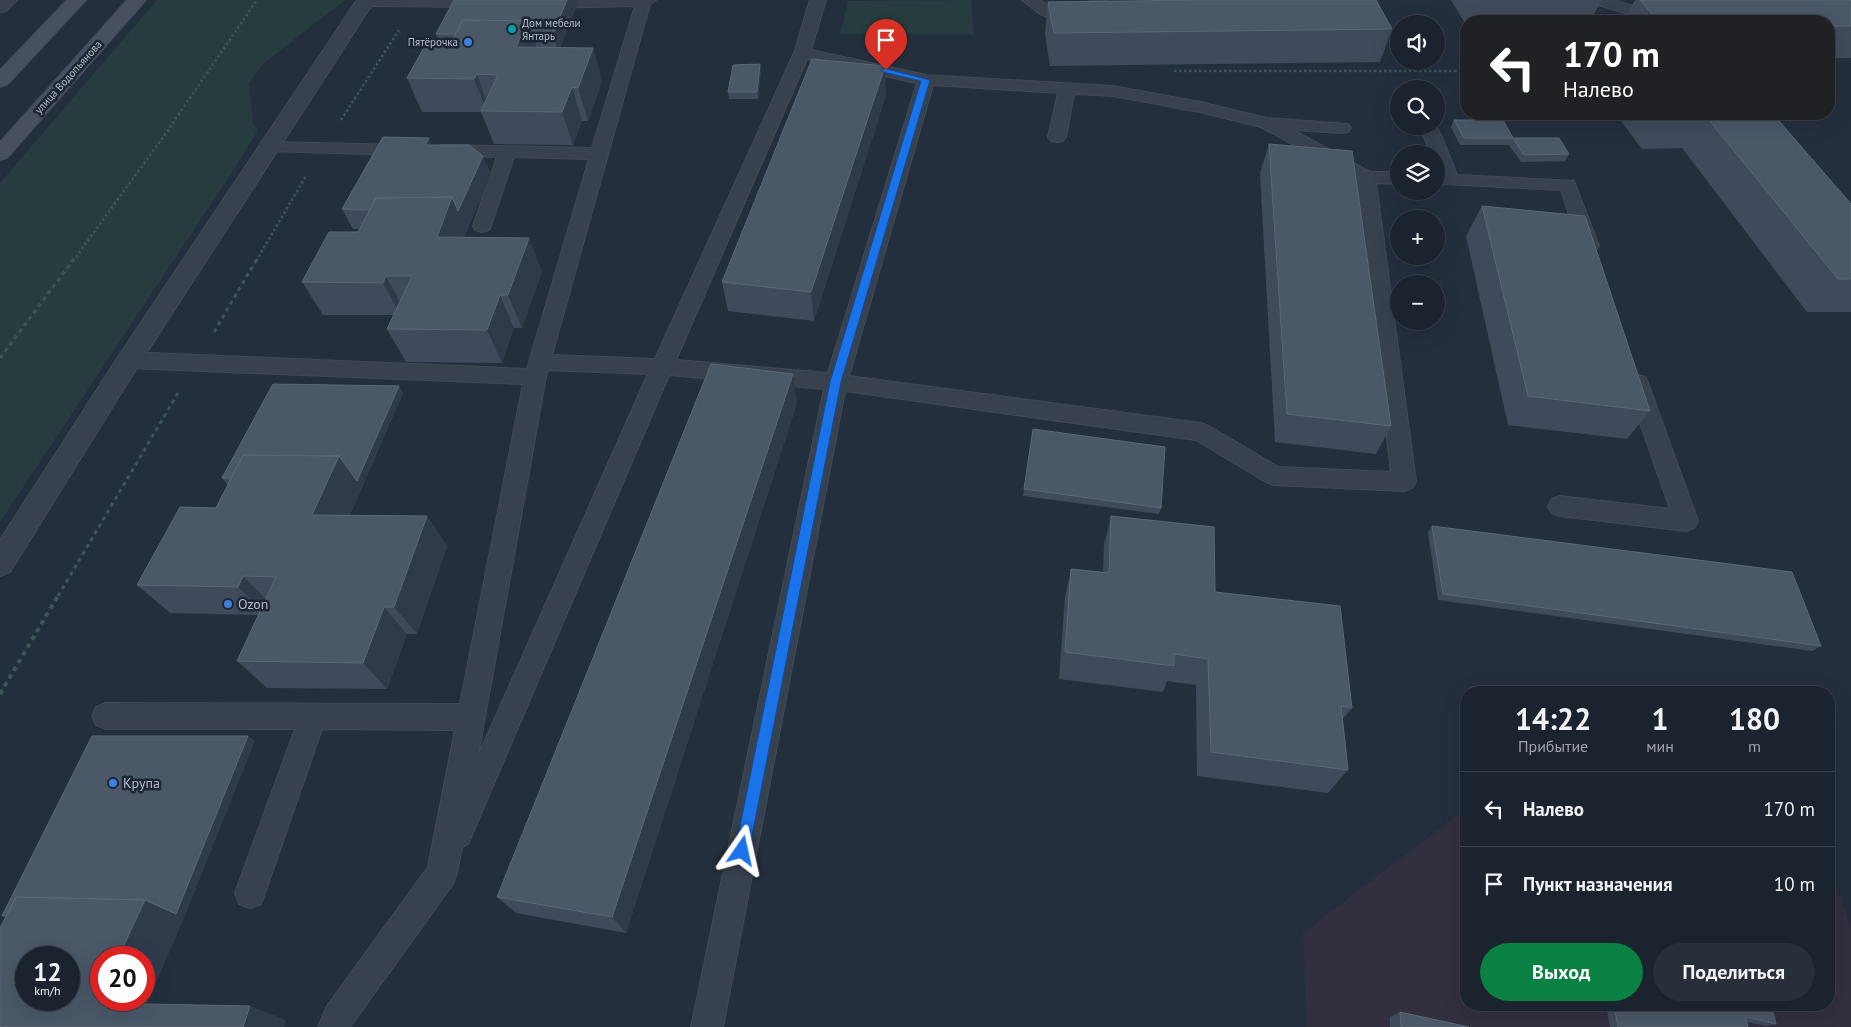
<!DOCTYPE html>
<html lang="ru">
<meta charset="utf-8">
<style>
body{margin:0;font-family:"PT Sans",sans-serif;background:#282f3a;color:#f1f3f6;height:100vh;display:flex;flex-direction:column;font-size:19px;white-space:nowrap}
*{box-sizing:border-box;margin:0}
p{font-size:16px;color:#a0a4aa}
.icon{flex:none;width:28px;height:28px;fill:none;stroke:currentColor;stroke-width:2;stroke-linecap:round;stroke-linejoin:round}
.map{position:relative;flex:1;overflow:hidden}
.side{position:absolute;left:1460px;top:686px;width:375px;height:325px;display:flex;flex-direction:column;background:#1b232e;border-radius:20px;box-shadow:0 5px 20px #0002,0 0 0 1px #39404a}
.side>*{flex:none}
.hud{position:absolute;left:1460px;top:15px;width:375px;height:105px;border-radius:20px;box-shadow:0 5px 20px #0002,0 0 0 1px #39404a;background:#202124;color:#fff;overflow:hidden}
.buttons{position:absolute;left:1390px;top:15px;display:grid;gap:10px}
.buttons a{display:grid;place-items:center;width:55px;height:55px;border-radius:50%;background:#1b232e;box-shadow:0 5px 20px #0002,0 0 0 1px #39404a;font-size:25px}
.speed{position:absolute;left:15px;top:946px;display:flex;gap:10px;font-size:25px;font-weight:700;text-align:center}
.speed>*{display:grid;place-content:center;width:65px;height:65px;border-radius:50%;background:#1b232e;box-shadow:0 5px 20px #0002,0 0 0 1px #39404a;line-height:1}
.speed small{font-size:12px;font-weight:400}
.speed .limit{border:8px solid #d22;background:#fff;color:#111}
.pin{position:absolute;display:grid;place-items:center;width:42px;height:42px;color:#fff;margin:-51px -21px;border-radius:50% 50% 50% 0;rotate:-45deg;box-shadow:0 0 5px #0007}
.pin .icon{rotate:45deg}
.me{position:absolute;width:55px;margin:-28px;rotate:11deg;stroke-linejoin:round;filter:drop-shadow(0 0 4px #0008)}
.turn{display:flex;align-items:center;gap:18px;height:105px;padding:0 20px;font-size:22px}
.turn .icon{width:65px;height:65px;stroke-width:2.5}
.turn b{display:block;font-size:35px;line-height:42px}
.eta{display:flex;justify-content:space-evenly;align-items:center;height:85px;text-align:center}
.eta b{font-size:30px;font-weight:700;line-height:35px}
.primary-button{display:flex;gap:10px;margin-top:auto;padding:10px 20px}
.primary-button a{flex:1;height:58px;border-radius:30px;background:#0b8043;color:#fff;font-size:20px;font-weight:700;line-height:58px;text-align:center}
.primary-button a+a{background:#282f3a;color:#f1f3f6}
ul{padding:0;list-style:none}
li{display:flex;align-items:center;gap:15px;height:75px;padding:0 20px;border-top:1px solid #39404a}
li div{flex:1}
li b{display:block;font-size:19px}
li em{font-style:normal}
.map>svg:first-child{display:block}
.medical{fill:#32303f}
.green{fill:#263c3f}
.lines{fill:none;stroke-linecap:round;stroke-linejoin:round}
.service-casing{stroke:#414a57;stroke-width:2}
.minor-casing{stroke:#414a57;stroke-width:2}
.secondary-casing{stroke:#414a57;stroke-width:2}
.path-far2{stroke:#3f5557;stroke-width:2.5;stroke-dasharray:2.5 2.5;stroke-linecap:butt}
.path-far1{stroke:#3f5557;stroke-width:3;stroke-dasharray:4 4;stroke-linecap:butt}
.path{stroke:#3f5557;stroke-width:4;stroke-dasharray:4.5 4.5;stroke-linecap:butt}
.service{fill:#38414e;fill-rule:evenodd}
.minor{fill:#38414e;fill-rule:evenodd}
.secondary{fill:#465061;fill-rule:evenodd}
.wall{fill:#3f4b5c}
.shaded-wall{fill:#2f3b4b}
.building{fill:#4b5868;stroke:#5c6777;fill-rule:evenodd}
.route{fill:#1a73e8;stroke:#114b97}
.culture-dot{fill:#0f9aa8;stroke:#1d2633;stroke-width:2}
.shop-dot{fill:#3f7fe0;stroke:#1d2633;stroke-width:2}
.labels{text-anchor:middle;stroke-width:5;stroke-linejoin:round;paint-order:stroke}
.far-poi-label{font-size:11px;fill:#b4bcc9;stroke:#1d2633;text-anchor:start}
.far-street-label{font-size:11px;fill:#b4bcc9;stroke:#1d2633}
.poi-label{font-size:14px;fill:#b4bcc9;stroke:#1d2633;text-anchor:start}
</style>
<div class="map">
<svg width="1851" height="1027" viewBox="0 0 1851 1027">
<rect width="100%" height="100%" fill="#242f3e"/>
<path class="medical" d="M1460,813L1466,814V1005H1829V887L1837,889L1851,928V1027H1307L1303,933Z"/>
<path class="green" d="M157,0H345L263,64L249,84L253,123L258,130L233,171L0,522V183Z
M971,0L974,35L840,34L848,1Z"/>
<g class="lines">
<g class="service-casing">
<path id="service" d="M358,0H492L494,2L491,5L486,7L365,6L360,4Z
M538,0H656L650,4L552,355L655,359L794,53L810,0H826L811,50L926,75L1113,86L1200,102L1267,118L1348,124L1351,128L1348,132L1342,133L1293,130L1370,172H1399V184L1376,183L1416,482L1412,488L1404,491L1274,485L1266,482L1196,440L845,391L723,1027H691L824,389L669,375L468,844L462,847L457,873L453,884L350,1027H318L327,1006L428,867L455,730L322,729L265,893L261,904L250,908L239,904L235,893L295,729H106L96,725L92,716L96,707L106,703L460,704L523,384L129,368L122,365L118,360L122,355L129,352L527,369L589,159L514,157L491,226L489,230L482,232L475,230L473,226L497,157L444,155L438,154L435,150L438,146L444,145L592,148L635,6L544,8L539,6L536,3ZM807,59L917,83L828,373L676,360ZM933,85L1058,93L1048,137L1051,141L1057,142L1063,141L1066,137L1074,94L1113,96L1200,112L1261,127L1357,180L1391,472L1278,467L1209,426L1201,423L849,376ZM548,370L648,374L478,756L546,377Z
M1022,0H1040L1049,6H1092L1090,0H1106L1109,11L1106,14L1101,16H1045L1040,14Z
M1588,0H1613L1664,15L1667,18L1664,21H1653L1591,3Z
M1431,128L1437,129L1440,133L1457,175L1574,181L1599,246L1596,250L1589,252L1582,250L1579,246L1561,190L1444,184L1436,168V154H1431L1422,133L1425,129Z
M269,142L408,145L414,146L417,150L414,154L408,155L263,151L260,147L263,143Z
M1637,375L1645,377L1648,383L1698,521L1694,528L1686,531L1560,516L1552,513L1548,506L1552,499L1560,496L1670,509L1626,383L1629,377Z"/>
</g>
<g class="minor-casing">
<path id="minor" d="M0,0H17L6,11L0,12Z
M357,0H375L138,366L10,572L0,576V540L120,354Z"/>
</g>
<g class="secondary-casing">
<path id="secondary" d="M67,0H86L7,85L0,87V70Z
M127,0H146L7,158L0,160V142Z"/>
</g>
<path class="path-far2" d="M1174,71H1466
M341,120L399,30
M73,261L164,136L257,0
M256,261L306,176"/>
<path class="path-far1" d="M214,332L257,259
M0,358L74,259
M58,596L178,393"/>
<path class="path" d="M0,694L59,594"/>
<use href="#service" class="service"/>
<use href="#minor" class="minor"/>
<use href="#secondary" class="secondary"/>
</g>
<path class="wall" d="M454,0H576L577,4L560,48H593L602,81L588,121H582L573,145L494,144L481,112H422L407,78L440,44L436,34Z
M1451,0H1602L1590,21H1466V25Z
M1635,0H1851V58H1829V21H1623Z
M1048,2L1392,29L1380,62L1050,66L1045,34Z
M760,64L761,71L758,99H729L728,92Z
M886,95L814,321L728,311L722,282Z
M1616,114H1773L1851,204V312H1807L1682,148L1642,149Z
M1454,120L1513,138L1509,145H1460L1451,127Z
M429,138L432,145L483,156L491,175L464,237L542,271L522,328H514L502,363L406,362L387,329L394,315H323L302,282L358,232L360,229H353L342,209Z
M1513,138L1569,154L1565,161L1521,162L1509,145Z
M1269,144L1391,426L1376,454L1275,442L1260,173Z
M1482,206L1650,411L1627,439L1508,425L1466,236Z
M403,393L350,515L427,516L447,546L417,634H407L387,689L267,688L237,661L258,615L170,613L137,585L216,508L228,485L222,478Z
M797,403L626,933L516,913L497,897Z
M1033,429L1161,508L1159,514L1023,496Z
M1111,516L1215,592L1352,708L1343,719L1348,770L1328,793L1197,776L1196,685L1167,681L1163,692L1059,679L1065,597L1071,569L1103,572L1104,545Z
M1432,526L1821,646L1812,651L1438,600L1428,532Z
M1606,1005H1771L1776,1024L1766,1026L1747,1022L1748,1027H1610Z
M1400,1012L1469,1027H1390V1017Z"/>
<path class="shaded-wall" d="M567,0H576L577,4L558,53L553,34Z
M528,21L539,54L516,47Z
M593,48L602,81L588,121L578,88Z
M760,64L761,71L758,99L757,92Z
M885,66L886,95L814,321L811,292Z
M477,74L489,108L487,111L474,79Z
M572,87L582,121L573,145L562,112Z
M429,138L437,157L425,145Z
M483,156L491,175L467,230L453,270L437,237L452,197Z
M529,238L542,271L522,328L508,295Z
M386,276L404,309L401,316L383,283Z
M500,295L514,328L502,363L487,330Z
M793,374L797,403L626,933L612,917Z
M399,386L403,393L337,545L312,515L339,456Z
M427,516L447,546L417,634L394,607Z
M243,576L272,605L267,615L238,587Z
M384,607L407,634L387,689L363,663Z
M248,736L255,741L184,918L141,1017L97,1003L101,994V1000H144V958H118L145,900Z
M250,1006L286,1020L284,1027H243Z"/>
<path class="building" d="M454,0H567L553,34H533L528,21L463,20L456,34H436Z
M1204,0H1376L1392,29L1054,33L1048,2Z
M1640,0H1851V26H1829V21H1658Z
M463,20L528,21L516,47L593,48L578,88L572,87L562,112L481,111L498,75L477,74L474,79L407,78L426,44H450Z
M812,59L885,66L811,292L722,282Z
M760,64L757,92H728L733,65Z
M1662,114H1773L1851,204V279H1838L1705,115L1664,116Z
M1454,120H1503L1513,138H1464Z
M383,137L429,138L425,145H469L483,156L458,211L452,197L376,198L370,210L342,209Z
M1513,138H1559L1569,154L1524,155Z
M1269,144L1352,151L1391,426L1287,414Z
M452,197L437,237L529,238L508,295H500L487,330L387,329L412,276H386L383,283L302,282L329,232H358L376,198Z
M1482,206L1585,216L1650,411L1528,396Z
M711,364L793,374L612,917L497,897Z
M273,384L399,386L357,481L339,456L243,455L231,478H222Z
M1033,429L1165,447L1161,508L1024,489Z
M243,455L339,456L312,515L427,516L394,607H384L363,663L237,661L276,577L243,576L238,587L137,585L180,507L216,508Z
M1111,516L1214,527L1215,592L1340,606L1352,708L1341,706L1348,770L1211,752L1208,659L1174,654V666L1065,652L1071,569L1109,573Z
M1432,526L1792,572L1821,646L1443,594Z
M92,736H248L176,914L145,900L16,897L7,916H2Z
M16,897L145,900L118,958H101V994L97,1003L250,1006L243,1027H0V928ZM26,958H69V1000H26Z
M1614,1005H1771L1776,1024L1746,1017L1748,1027H1618Z
M1400,1012L1469,1027H1401Z"/>
<path class="route" d="M883,68L930,80L841,382L749,851L747,856L742,858L737,856L735,851L830,382L921,81L883,72Z"/>
<circle class="culture-dot" cx="512" cy="29" r="5"/>
<g class="shop-dot">
<circle cx="468" cy="42" r="5"/>
<circle cx="228" cy="604" r="5"/>
<circle cx="113" cy="783" r="5"/>
</g>
<g class="labels">
<g class="far-poi-label">
<text x="522" y="27">Дом мебели<tspan x="522" dy="13">Янтарь</tspan></text>
<text x="458" y="46" text-anchor="end">Пятёрочка</text>
</g>
<g class="far-street-label">
<text transform="translate(68 77) rotate(-48)" y="4">улица Водопьянова</text>
</g>
<g class="poi-label">
<text x="238" y="609">Ozon</text>
<text x="123" y="788">Крупа</text>
</g>
</g>
</svg>
<div class="buttons">
<a><svg class="icon" aria-label="sound" viewBox="0 0 24 24"><path d="M4 9h4l5-4v14l-5-4H4zM17 9q2 3 0 6"/></svg></a>
<a><svg class="icon" aria-label="search" viewBox="0 0 24 24"><circle cx="10" cy="10" r="6"/><path d="M15 15l6 6"/></svg></a>
<a><svg class="icon" aria-label="layers" viewBox="0 0 24 24"><path d="M12 4l9 5-9 5-9-5zM3 14l9 5 9-5"/></svg></a>
<a>+</a>
<a>−</a>
</div>
<div class="speed"><div>12<small>km/h</small></div><div class="limit">20</div></div>
<div class="pin" style="left:886px;top:70px;background:#d93025"><svg class="icon" aria-label="arrive" viewBox="0 0 24 24"><path d="M6 21V4h12l-3 4 3 4H6"/></svg></div>
<svg class="me" style="left:742px;top:851px" viewBox="-20 -20 40 40"><path d="M0-17L14 15 0 8-14 15z" fill="#1a73e8" stroke="#fff" stroke-width="4"/></svg>
<div class="hud">
<div class="turn"><svg class="icon" aria-label="left" viewBox="0 0 24 24"><path d="M17 20v-9H6M10 6l-5 5 5 5"/></svg><div><b>170 m</b>Налево</div></div>
</div>
<section class="side">
<div class="eta">
<div><b>14:22</b><p>Прибытие</p></div>
<div><b>1</b><p>мин</p></div>
<div><b>180</b><p>m</p></div>
</div>
<ul>
<li><svg class="icon" aria-label="left" viewBox="0 0 24 24"><path d="M17 20v-9H6M10 6l-5 5 5 5"/></svg><div><b>Налево</b></div><em>170 m</em></li>
<li><svg class="icon" aria-label="arrive" viewBox="0 0 24 24"><path d="M6 21V4h12l-3 4 3 4H6"/></svg><div><b>Пункт назначения</b></div><em>10 m</em></li>
</ul>
<div class="primary-button"><a>Выход</a><a>Поделиться</a></div>
</section>
</div>
